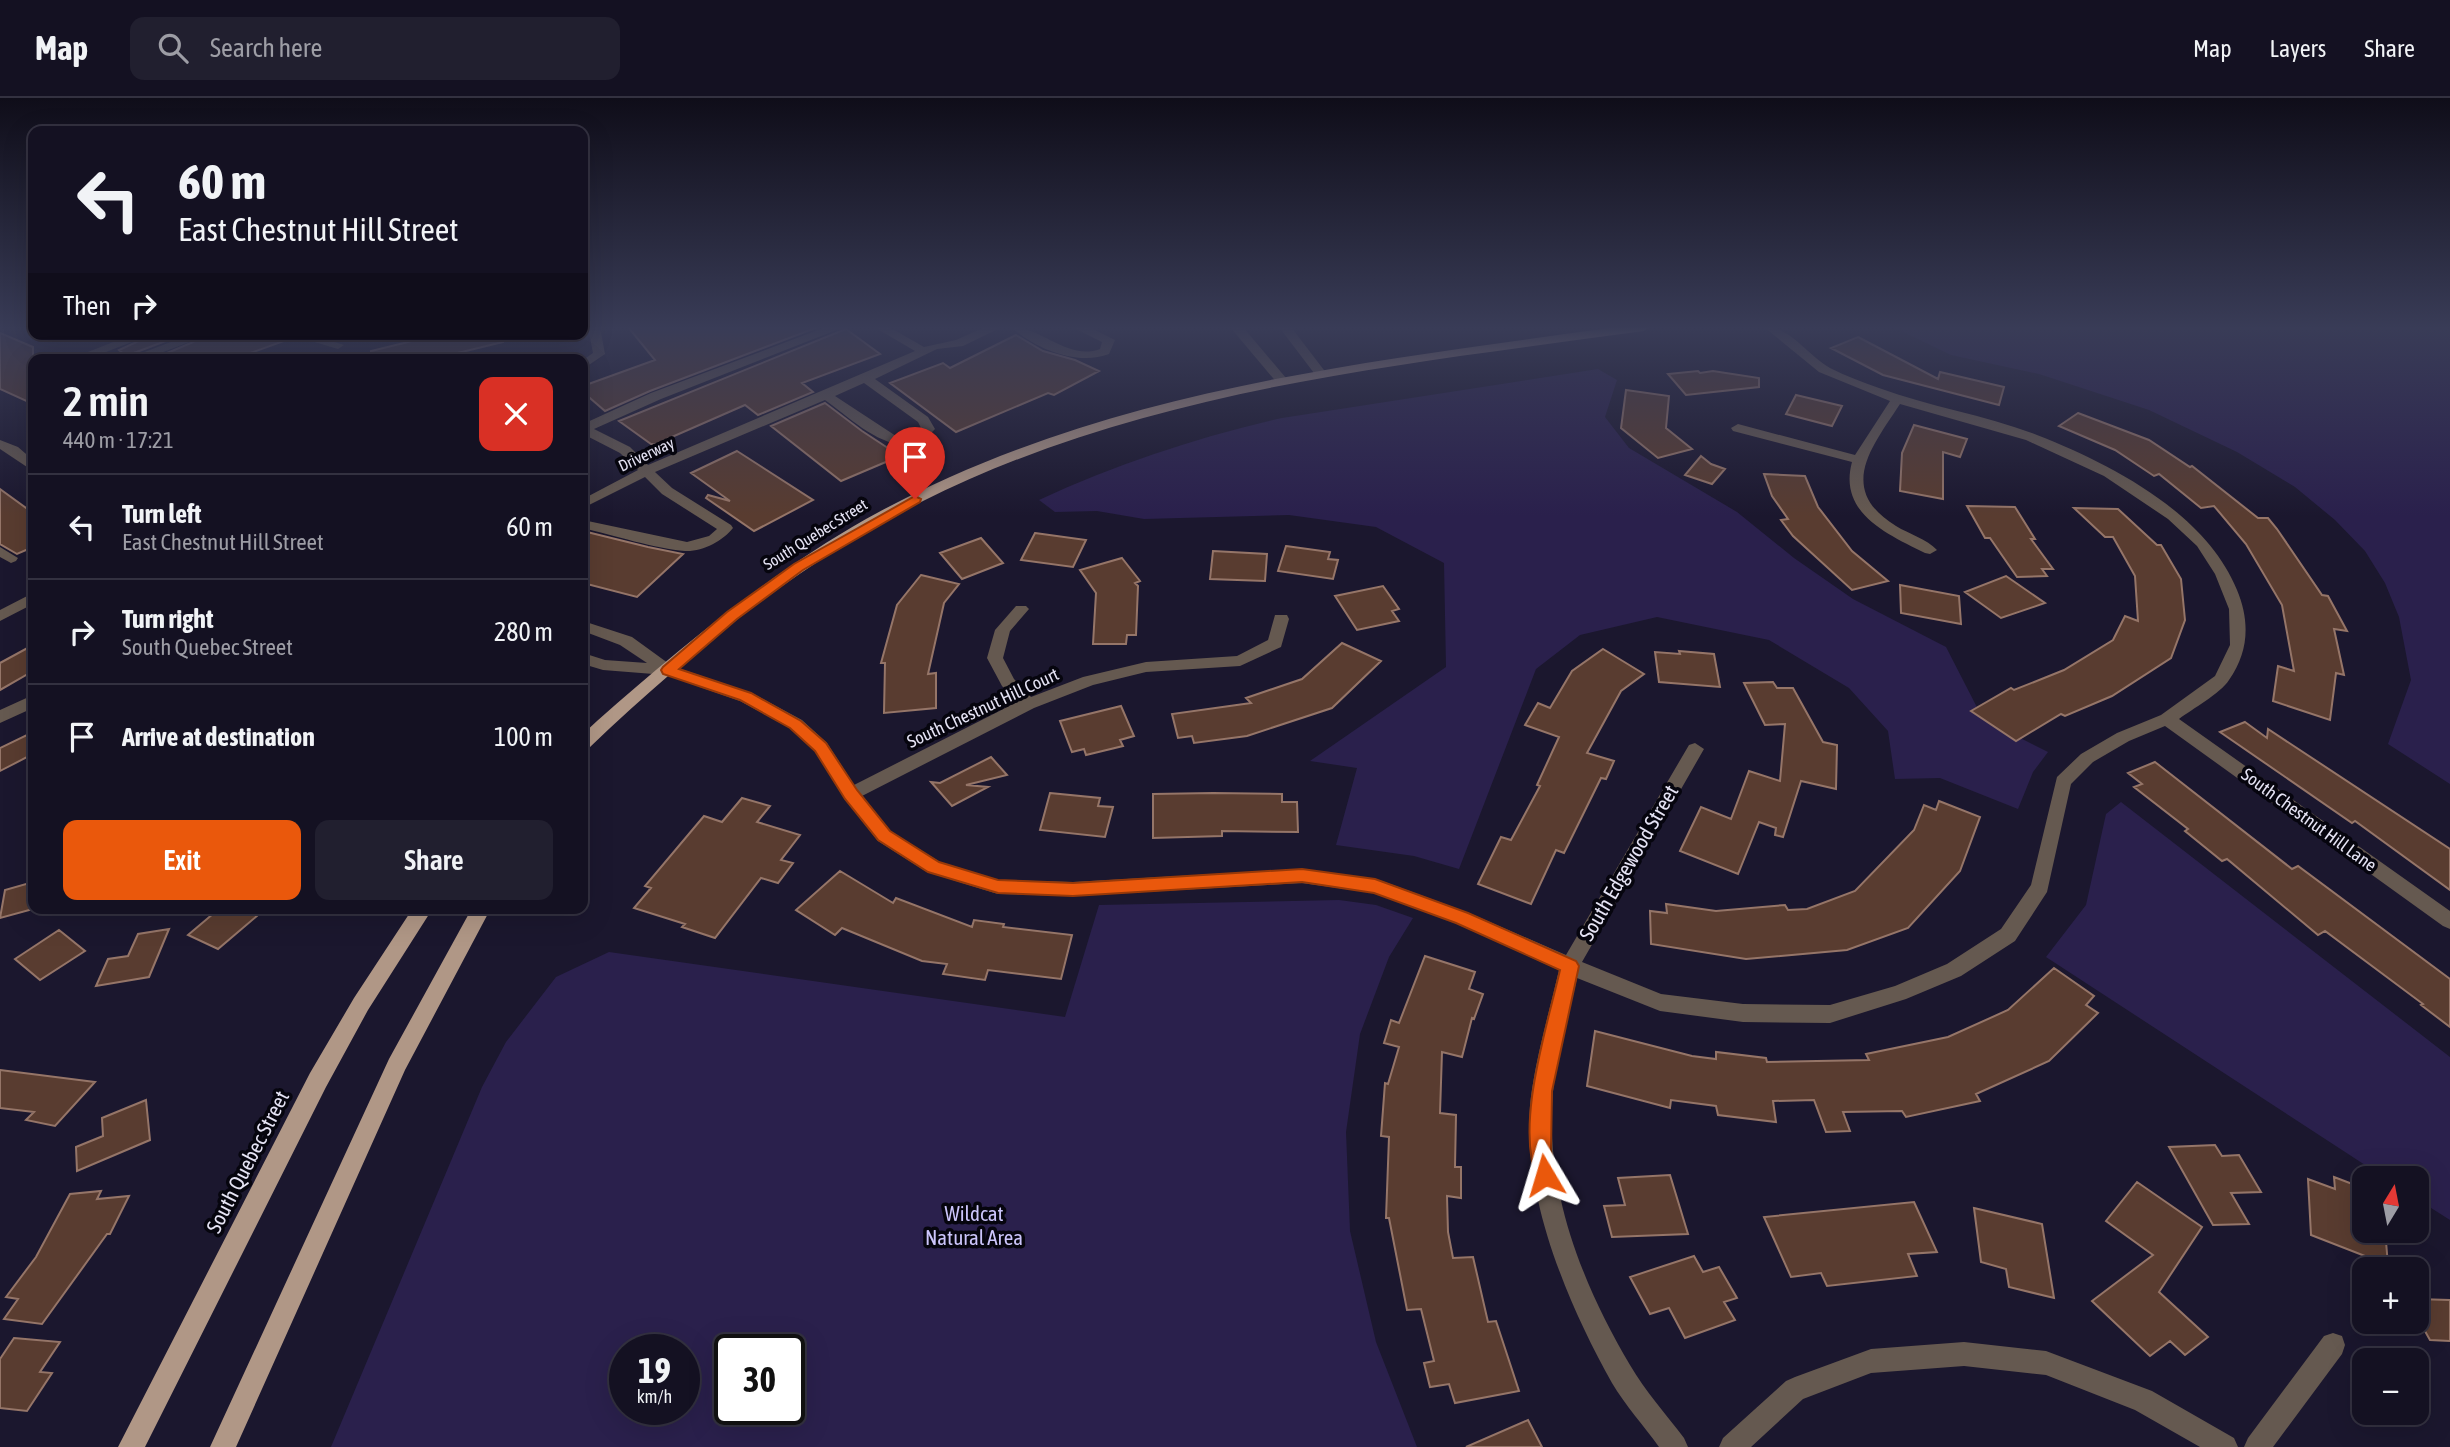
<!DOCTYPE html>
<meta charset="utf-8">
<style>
body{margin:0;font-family:"Asap Condensed",sans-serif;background:#211f2f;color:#f1f3f6;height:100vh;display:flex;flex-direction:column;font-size:26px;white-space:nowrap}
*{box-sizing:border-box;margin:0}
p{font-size:23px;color:#9d9da5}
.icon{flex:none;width:38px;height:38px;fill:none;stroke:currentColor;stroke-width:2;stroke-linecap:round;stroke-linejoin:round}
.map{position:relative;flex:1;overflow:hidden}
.panel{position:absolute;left:28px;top:256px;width:560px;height:560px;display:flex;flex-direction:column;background:#141122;border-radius:14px;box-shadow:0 7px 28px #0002,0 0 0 2px #333140}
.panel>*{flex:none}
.top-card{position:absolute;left:28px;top:28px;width:560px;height:214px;border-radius:14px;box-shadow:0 7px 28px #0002,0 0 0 2px #333140;background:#141122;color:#f1f3f6;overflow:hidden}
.needle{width:46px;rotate:10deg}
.controls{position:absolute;left:2352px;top:1068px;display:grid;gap:14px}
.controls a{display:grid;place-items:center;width:77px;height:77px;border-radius:14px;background:#141122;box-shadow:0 7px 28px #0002,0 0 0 2px #333140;font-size:35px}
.speed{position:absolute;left:609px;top:1236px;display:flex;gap:14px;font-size:35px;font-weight:700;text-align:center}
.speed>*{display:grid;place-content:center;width:91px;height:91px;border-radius:50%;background:#141122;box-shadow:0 7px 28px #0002,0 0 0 2px #333140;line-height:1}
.speed small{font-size:18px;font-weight:400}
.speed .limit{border:4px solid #111;border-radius:10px;background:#fff;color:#111}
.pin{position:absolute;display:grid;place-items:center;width:60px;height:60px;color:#fff;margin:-72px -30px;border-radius:50% 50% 50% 0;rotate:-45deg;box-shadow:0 0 7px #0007}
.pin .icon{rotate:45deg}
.me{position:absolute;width:77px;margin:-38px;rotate:353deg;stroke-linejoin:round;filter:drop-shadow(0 0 5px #0008)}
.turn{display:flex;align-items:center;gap:24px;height:147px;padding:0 35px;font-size:32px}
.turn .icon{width:91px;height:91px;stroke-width:2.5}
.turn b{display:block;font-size:49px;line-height:60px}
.then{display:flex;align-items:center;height:66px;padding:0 35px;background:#0003;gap:14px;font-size:26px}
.round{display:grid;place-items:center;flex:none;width:74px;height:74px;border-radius:14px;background:#211f2f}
.headline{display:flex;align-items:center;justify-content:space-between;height:119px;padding:0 35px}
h1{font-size:42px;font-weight:600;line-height:52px}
.action{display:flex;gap:14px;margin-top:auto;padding:14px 35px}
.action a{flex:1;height:80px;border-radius:14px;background:#ea580c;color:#fff;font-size:28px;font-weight:600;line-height:80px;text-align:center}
.action a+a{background:#211f2f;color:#f1f3f6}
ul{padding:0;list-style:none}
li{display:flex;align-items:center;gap:21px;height:105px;padding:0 35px;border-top:2px solid #333140}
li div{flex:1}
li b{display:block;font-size:26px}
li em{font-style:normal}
header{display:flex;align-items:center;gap:42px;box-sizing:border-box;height:98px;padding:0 35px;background:#141122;border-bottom:2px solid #333140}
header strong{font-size:33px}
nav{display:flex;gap:38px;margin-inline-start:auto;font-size:24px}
.search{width:490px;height:63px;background:#211f2f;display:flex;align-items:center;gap:18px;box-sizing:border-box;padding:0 24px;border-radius:14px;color:#9d9da5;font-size:26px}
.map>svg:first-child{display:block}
.green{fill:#2a204c;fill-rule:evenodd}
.building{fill:#593c30;stroke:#957568;stroke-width:2}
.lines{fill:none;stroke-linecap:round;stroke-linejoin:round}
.minor{fill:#655950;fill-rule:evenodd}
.major{fill:#b09786;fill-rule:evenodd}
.route{fill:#ea580c;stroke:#983908;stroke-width:2}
.labels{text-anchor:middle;stroke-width:7;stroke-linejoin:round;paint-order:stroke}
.far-street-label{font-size:16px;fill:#e5e3f4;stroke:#06050e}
.street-label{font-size:18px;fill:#e5e3f4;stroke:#06050e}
.near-street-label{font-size:21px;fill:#e5e3f4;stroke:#06050e}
.near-park-label{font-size:21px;fill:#ccc5fb;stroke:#06050e}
</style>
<header>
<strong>Map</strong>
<div class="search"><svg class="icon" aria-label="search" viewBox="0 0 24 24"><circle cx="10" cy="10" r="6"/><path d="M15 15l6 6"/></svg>Search here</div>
<nav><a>Map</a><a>Layers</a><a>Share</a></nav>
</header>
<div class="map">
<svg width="2450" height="1349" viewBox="0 0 2450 1349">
<rect width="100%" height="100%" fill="#1b172e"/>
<path class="green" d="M2450,229V686L2388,646L2411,582L2399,519L2385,485L2365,453L2335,422L2295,389L2237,354L2149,312L2039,276L1951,257L1895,230Z
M1598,271L1617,282L1605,319L1629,350L1737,414L1794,460L1853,501L1946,549L1983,621L2048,654L2033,674L2018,711L1940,680L1895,681L1888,633L1849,590L1769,542L1657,519L1580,537L1536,571L1459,771L1414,758L1336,747L1357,670L1310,663L1446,569L1444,465L1376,429L1289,417L1144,421L1097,413L1055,414L1039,402C1117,366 1198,339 1282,320Z
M2121,704L2450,959V1122L2417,1101V1080H2385L2046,859L2086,807L2106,716Z
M1339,802L1376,807L1413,820L1389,859L1360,936L1346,1034L1350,1133L1376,1244L1417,1349H331L482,989L506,944L556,879L609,854L1065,919L1099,807ZM625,1251H684V1311H625ZM730,1251H789V1311H730Z"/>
<path class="building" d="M628,229H818L650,293L605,313L583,294V288L655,262Z
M846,231L880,256L802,285L813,294L758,317L745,307L656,346H651L619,323Z
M0,235L33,249V306L0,291Z
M154,236H184L126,258L119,252Z
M212,236H286L292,240L234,261H225L220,256L207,261H153Z
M441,236H502L503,244L433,261H372L371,253Z
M1016,237L1043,253L1075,262L1099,273L1054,297L1048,295L956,334L890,285L943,265L950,270Z
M1858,239L1938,281L1940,274L2004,289L1999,307L1883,277L1831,250Z
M1698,273L1700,275L1713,273L1759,280V289L1686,297L1668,276Z
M1626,292L1669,298L1666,330L1692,351L1658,360L1621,330Z
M1796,297L1842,308L1832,328L1786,316Z
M825,305L862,333L900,358L841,383L771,328Z
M2078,315L2149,342L2190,369L2192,368L2258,420H2268L2277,431L2322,497L2328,498L2347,533L2334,531L2344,577L2336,575L2330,622L2273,603L2278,568L2294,573L2282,507L2246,446L2214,408L2201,410L2159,376L2154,378L2115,352L2059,328Z
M1914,327L1967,341L1960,359L1943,354V401L1900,393L1902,355Z
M737,353L813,402L754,433L706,400L708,397L730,403L691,375Z
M1701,358L1711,366L1725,371L1712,386L1685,377Z
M1764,376L1805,378L1818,409L1852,453L1888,483L1852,492L1793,438L1781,422L1788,421L1772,398Z
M0,391L33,415V449L17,456L0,446Z
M1967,408L2015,409L2035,441H2031L2053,471H2042L2047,478L2017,479L1990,440H1985Z
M2074,410L2118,411L2157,447H2161L2181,481L2185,522L2171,560L2112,598L2065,618L2061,616L2016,643L1971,613L2011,590L2014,592L2064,572L2113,542L2125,518L2138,523L2135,478L2113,439H2105Z
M583,433L648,449L683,456L637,499L583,485Z
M1035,435L1086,442L1073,469L1021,462Z
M981,440L1003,465L962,481L940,455Z
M1286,448L1330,454L1328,461L1338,462L1333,481L1278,473Z
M1213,453L1267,456L1265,483L1210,481Z
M1122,460L1140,483L1135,485L1138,488L1136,537H1127L1126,546H1093L1096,495L1080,472Z
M921,477L959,486L944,505L928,576L936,575V610L884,615L885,565H881L897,507Z
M2006,478L2045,505L2001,520L1965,494Z
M1900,487L1959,498L1961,526L1901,515Z
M1383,488L1399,511L1392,513L1399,523L1357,532L1335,498Z
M1342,545L1381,563L1332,610L1247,638L1194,645L1192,638L1178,640L1172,616L1251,605L1246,600L1302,581Z
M33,547V573L0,592V565Z
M1603,551L1644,576L1621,593L1587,655L1614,663L1606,681L1601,680L1564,755L1556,752L1531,806L1478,786L1501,739L1511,742L1540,688L1537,687L1559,639L1525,627L1538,605L1550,610L1572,573Z
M1679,553L1714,556L1720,589L1659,584L1655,554L1680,556Z
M1773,584L1777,590H1793L1823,644L1837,647L1836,691L1801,683L1783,739L1775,737L1776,730L1759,724L1738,776L1680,753L1701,709L1731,721L1749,673L1780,683L1785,626L1765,627L1744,585Z
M1121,608L1134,638L1120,642L1123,648L1086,657L1084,651L1072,654L1060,623Z
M2245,624L2267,640L2268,631L2450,751V792L2355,723L2352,725L2220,634Z
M33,634V656L0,673V650Z
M991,659L1007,677L966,687L988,689L952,708L931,684L940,685Z
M2155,664L2292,771L2298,768L2450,881V929L2421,907L2423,906L2325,833L2318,837L2227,761L2222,763L2185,733L2188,731L2134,689L2142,686L2128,675Z
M1050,695L1100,700L1098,708L1113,709L1105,739L1040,732Z
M1213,695L1282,696V704H1297L1298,734L1222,733V738L1153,740V696Z
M742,700L770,708L757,724L800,737L781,762L793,765L778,785L761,780L715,840L682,829L685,826L634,810L651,790L645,788L704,718L722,724Z
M1939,703L1980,719L1960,773L1908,830L1847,852L1746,861L1651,846L1650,813L1667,815L1666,806L1716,813L1785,807L1788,812L1807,811L1855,793L1914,732L1924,707L1936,712Z
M840,773L893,805L896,800L972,829L974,822L1004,826L1003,829L1072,837L1061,881L988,872L985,882L943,876L947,866L922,863L842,830L835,837L796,812Z
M33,784V811L0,820L5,792Z
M220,810H242L258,817L218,851L188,837Z
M169,831L149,879L96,888L108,861L128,858L138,836Z
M59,832L85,853L40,882L15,861Z
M1425,858L1475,874L1469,891L1483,896L1474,921L1472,920L1462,959L1442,954L1440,1015L1456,1017L1455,1069H1461V1100L1447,1098L1448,1134L1453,1160L1473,1159L1488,1224L1496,1223L1519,1293L1455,1305L1449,1286L1430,1289L1424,1265L1434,1263L1421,1211L1407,1212L1389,1120H1386L1389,1039L1381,1038L1385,985L1388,986L1399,949L1384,945L1391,922L1399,925Z
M2054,870L2094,898L2086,907L2098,915L2049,963L1976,996L1980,1003L1906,1019L1902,1013L1843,1014L1850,1033L1826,1034L1814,1002L1773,1003L1776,1024L1718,1017L1716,1008L1671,1002L1670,1010L1587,988L1595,933L1692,958L1716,961V954L1766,960L1767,964L1869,962L1866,956L1948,939L2008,912Z
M0,972L95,984L55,1028L26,1022L34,1014L0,1010Z
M146,1002L150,1042L77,1073L76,1049L103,1038L102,1020Z
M2215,1047L2222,1058L2239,1057L2261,1094L2231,1095L2249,1126L2213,1127L2169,1049Z
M1670,1077L1688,1136L1612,1139L1604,1108L1625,1107L1618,1080Z
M2334,1079L2355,1087L2356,1100L2364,1103V1132H2385L2388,1167L2311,1137L2308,1081L2335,1091Z
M2137,1084L2202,1129L2159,1194L2208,1239L2185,1257L2170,1243L2150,1258L2092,1203L2153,1157L2106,1123Z
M101,1093L97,1101L129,1098L110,1136H107L42,1226L4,1221L18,1201L6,1199L36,1159L70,1096Z
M1914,1104L1937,1154L1908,1156L1917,1178L1827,1188L1821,1175L1791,1179L1764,1119Z
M1974,1110L2042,1126L2054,1200L2009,1189L2006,1171L1981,1164Z
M1694,1158L1703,1174L1719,1169L1737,1200L1724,1204L1735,1222L1685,1240L1669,1210L1650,1216L1630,1179Z
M2417,1201L2450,1202V1243L2430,1242L2417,1219Z
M14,1240L60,1244L40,1274L52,1275L27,1313L0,1310V1261Z
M1528,1322L1542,1349H1466Z"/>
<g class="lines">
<path class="minor" d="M588,229H600L605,256L583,271V262L593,255Z
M826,229H844L661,301L594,331L630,349L648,367L915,253L874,229H889L924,249L956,242L985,229H1002L963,248L937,251L875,281L928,319L935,331C900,371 855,323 825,302L655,374L672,390L731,427L733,430C723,443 702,454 685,453C657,451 612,437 583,430V422L687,444L709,438L717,431L662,396L645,379L583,410V401L638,372L620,355L583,336V326L651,295ZM864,285L918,324L921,330L906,339L896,338L835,298Z
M1011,229C1042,229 1068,263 1100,251L1102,244L1072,229H1089L1115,242L1109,256C1077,268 1036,251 1011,229Z
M1230,229H1243L1286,280V286H1278Z
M1279,229H1291L1327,276L1325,279H1317Z
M1764,229C1791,229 1807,257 1830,270C1846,278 1862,284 1879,290C1930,309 1986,317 2037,337C2111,366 2206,415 2237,492C2250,523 2249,554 2229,582C2220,596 2192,611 2179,621L2450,813V831L2443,828L2165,628L2129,643L2093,664L2071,686L2047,794L2015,843L1961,878L1906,901L1830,925L1743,924L1660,913L1577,880C1569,917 1556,956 1553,994C1544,1090 1582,1186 1630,1267C1645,1293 1666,1316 1684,1340L1688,1349H1659C1644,1328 1625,1307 1612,1285C1566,1203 1517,1087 1532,991C1538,951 1550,912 1559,872L1455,825L1374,795L1302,785L1073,798L998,796L927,774L878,743L845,701L815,653L790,630L740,603L666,577L603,572L583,566V555L605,562L647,565L620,547L583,533V523L632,539L672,568L752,595L802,622L827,645L854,687L1017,604L1002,588L987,560L995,532L1016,508H1026L1029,511L1010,533L1003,560L1014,581L1031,599L1083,579L1146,564L1237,558L1268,542L1275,517H1287L1289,521L1281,549L1240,568L1146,574L1093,587L1034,610L862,698L890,733L940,764L998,782L1073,784L1302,771L1382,783L1469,815L1566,857L1689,647L1695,645L1704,651L1582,864L1661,896L1743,906L1830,907L1895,888L1947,866L2001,831L2031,787L2057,679L2081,656L2117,635L2161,617L2215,578L2230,547L2229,511L2215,476L2197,448L2168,421L2104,378L2026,342L1900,306C1872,349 1836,391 1896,428C1909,436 1927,441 1937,452L1930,456L1925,455C1887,436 1838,415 1852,364L1733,333L1731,330L1738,326L1855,357L1890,303L1819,274Z
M134,236H152L88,261L75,259Z
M192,236H210L145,261H126Z
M288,236H309L344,247L338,251Z
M350,236H402L396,240L355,242L351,241Z
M0,342L18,349L33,362V373L0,351Z
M0,449L18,460L16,463L11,465L0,459Z
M33,495V506L0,523V512Z
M33,597V610L0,625V612Z
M2333,1235L2342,1238L2345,1247L2342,1256L2273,1349H2244L2248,1340L2324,1238Z
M1964,1244L2046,1253L2152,1293L2234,1340L2238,1349H2200L2135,1312L2046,1277L1964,1268L1871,1275L1803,1301L1751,1349H1719L1723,1340L1786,1283L1795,1279L1871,1251Z"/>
<path class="major" d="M1616,229H1650L1644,233C1398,267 1146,291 921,404C799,465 687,556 589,650L583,652V636L597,623C681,549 769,476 866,421C1097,292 1359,265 1616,229Z
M413,810H433L368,912L326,989L145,1349H118L310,975L354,900Z
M472,810H491L405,972L236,1349H210L389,961Z"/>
</g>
<linearGradient id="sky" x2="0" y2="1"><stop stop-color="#0f0d19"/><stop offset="0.55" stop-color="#393c57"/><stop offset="1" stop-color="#393c57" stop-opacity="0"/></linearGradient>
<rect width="2450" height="418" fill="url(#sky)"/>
<path class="route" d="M915,398L921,401L920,404L803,472L737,521L679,571L751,595L801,623L826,645L857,692L890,733L939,764L998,782L1073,785L1302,771L1375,781L1468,815L1576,863L1579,868L1552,993L1551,1053L1556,1077L1553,1083L1545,1086L1538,1083C1514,1029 1547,929 1560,872L1456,825L1374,795L1302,784L1073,798L998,795L928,774L878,742L845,701L815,653L790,630L740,602L663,576L661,572L663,569L727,514L794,466Z"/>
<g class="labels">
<g class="far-street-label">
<text transform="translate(646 356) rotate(-25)" y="6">Driverway</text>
<text transform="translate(815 436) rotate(-32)" y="6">South Quebec Street</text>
</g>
<g class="street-label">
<text transform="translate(983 610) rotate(-25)" y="6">South Chestnut Hill Court</text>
<text transform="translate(2309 722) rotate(36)" y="6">South Chestnut Hill Lane</text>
</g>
<g class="near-street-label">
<text transform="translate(1629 765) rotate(-60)" y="7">South Edgewood Street</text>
<text transform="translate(248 1064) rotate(-63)" y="7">South Quebec Street</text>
</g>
<g class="near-park-label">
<text x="974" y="1123">Wildcat<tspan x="974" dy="24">Natural Area</tspan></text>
</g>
</g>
</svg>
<div class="controls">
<a><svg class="needle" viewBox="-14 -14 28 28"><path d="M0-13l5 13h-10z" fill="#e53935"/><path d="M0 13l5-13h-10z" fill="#9d9da5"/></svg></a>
<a>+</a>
<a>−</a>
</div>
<div class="speed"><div>19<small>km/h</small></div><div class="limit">30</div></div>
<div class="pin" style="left:915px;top:401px;background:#d93025"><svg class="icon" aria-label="arrive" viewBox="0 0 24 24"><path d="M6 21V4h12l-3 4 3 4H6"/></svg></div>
<svg class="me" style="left:1545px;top:1077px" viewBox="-20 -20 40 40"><path d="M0-17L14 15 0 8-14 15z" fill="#ea580c" stroke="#fff" stroke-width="4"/></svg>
<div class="top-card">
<div class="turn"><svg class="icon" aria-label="left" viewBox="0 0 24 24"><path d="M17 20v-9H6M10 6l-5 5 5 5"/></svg><div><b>60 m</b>East Chestnut Hill Street</div></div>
<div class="then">Then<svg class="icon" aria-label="right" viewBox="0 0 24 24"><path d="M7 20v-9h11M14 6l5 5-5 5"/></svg></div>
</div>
<section class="panel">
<div class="headline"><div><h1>2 min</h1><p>440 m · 17:21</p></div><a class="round" style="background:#d93025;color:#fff"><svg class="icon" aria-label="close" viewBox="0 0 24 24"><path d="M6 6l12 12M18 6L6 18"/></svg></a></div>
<ul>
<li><svg class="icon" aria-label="left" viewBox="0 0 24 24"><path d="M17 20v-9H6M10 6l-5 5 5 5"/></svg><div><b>Turn left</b><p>East Chestnut Hill Street</p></div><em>60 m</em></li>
<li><svg class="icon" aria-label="right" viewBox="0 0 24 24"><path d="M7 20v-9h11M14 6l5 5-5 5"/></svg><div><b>Turn right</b><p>South Quebec Street</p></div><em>280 m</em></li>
<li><svg class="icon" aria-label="arrive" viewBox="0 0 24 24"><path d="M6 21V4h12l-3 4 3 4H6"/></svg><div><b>Arrive at destination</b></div><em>100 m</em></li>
</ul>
<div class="action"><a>Exit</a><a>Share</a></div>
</section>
</div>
